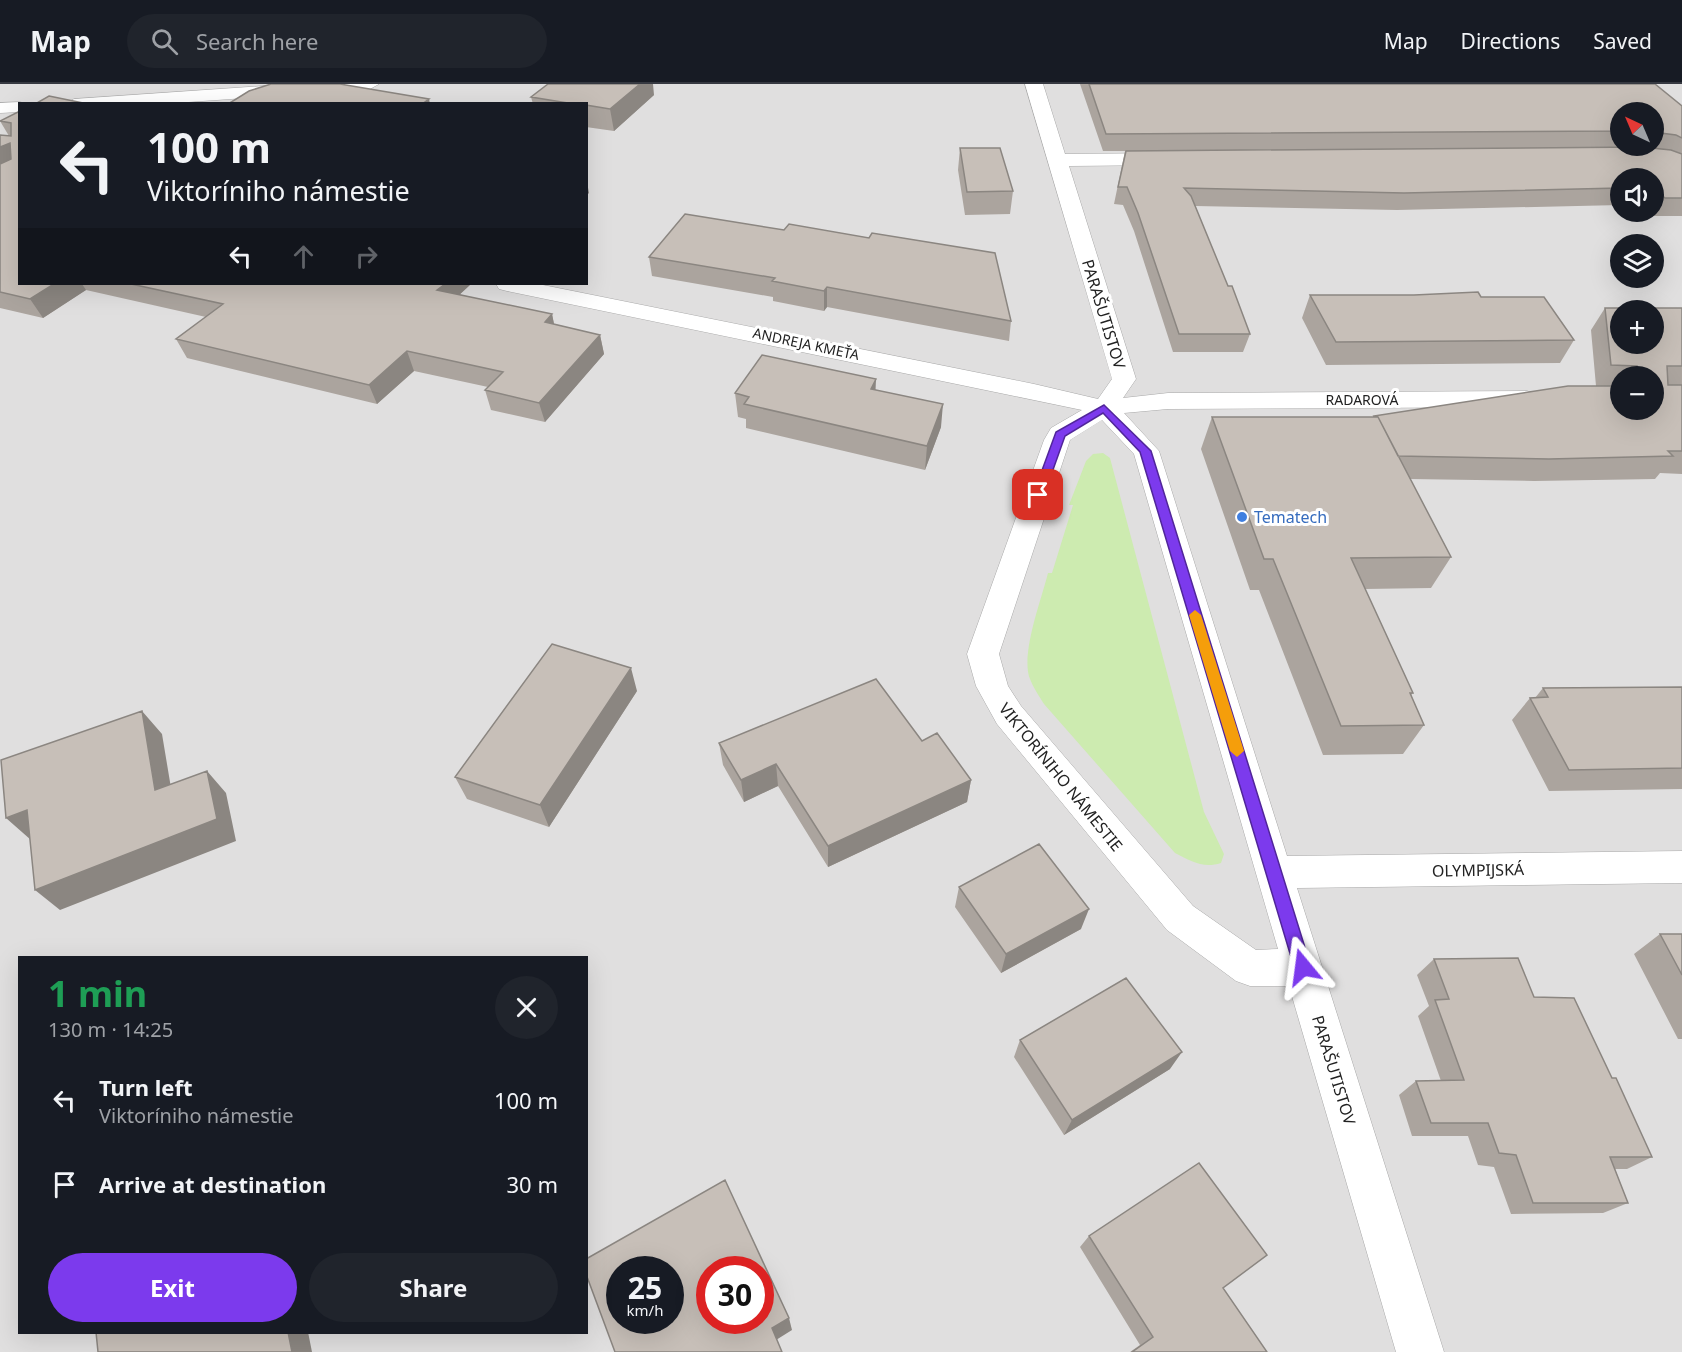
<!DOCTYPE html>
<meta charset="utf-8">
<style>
body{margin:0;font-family:"Noto Sans",sans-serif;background:#20242c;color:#f1f3f6;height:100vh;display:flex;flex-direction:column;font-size:22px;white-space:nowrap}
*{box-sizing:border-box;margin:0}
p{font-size:20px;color:#9ea1a6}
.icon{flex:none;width:33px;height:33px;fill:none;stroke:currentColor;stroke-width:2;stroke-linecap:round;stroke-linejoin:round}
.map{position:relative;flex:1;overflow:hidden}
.sheet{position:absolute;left:18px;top:872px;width:570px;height:378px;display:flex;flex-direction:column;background:#171b24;border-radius:0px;box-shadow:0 6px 24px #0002}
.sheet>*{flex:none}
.guide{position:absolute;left:18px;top:18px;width:570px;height:183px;border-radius:0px;box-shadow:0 6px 24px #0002;background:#171b24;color:#f1f3f6;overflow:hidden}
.needle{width:39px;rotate:316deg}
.buttons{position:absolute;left:1610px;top:18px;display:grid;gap:12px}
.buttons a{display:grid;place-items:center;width:54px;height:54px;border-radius:50%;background:#171b24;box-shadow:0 6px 24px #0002;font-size:30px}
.speed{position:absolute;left:606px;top:1172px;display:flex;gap:12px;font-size:30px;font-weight:700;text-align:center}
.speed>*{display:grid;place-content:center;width:78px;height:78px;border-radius:50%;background:#171b24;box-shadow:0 6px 24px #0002;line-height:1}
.speed small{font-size:15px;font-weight:400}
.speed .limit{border:9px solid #d22;background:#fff;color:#111}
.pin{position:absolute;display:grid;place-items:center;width:51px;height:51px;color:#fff;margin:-26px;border-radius:12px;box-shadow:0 3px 9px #0006}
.me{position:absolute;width:66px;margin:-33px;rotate:344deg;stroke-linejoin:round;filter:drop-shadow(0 0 4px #0008)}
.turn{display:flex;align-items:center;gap:21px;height:126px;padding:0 30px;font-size:27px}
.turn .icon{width:78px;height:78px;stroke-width:2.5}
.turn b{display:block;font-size:42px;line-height:51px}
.lanes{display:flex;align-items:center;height:57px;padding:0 30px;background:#0003;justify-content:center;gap:30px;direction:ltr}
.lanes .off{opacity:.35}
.round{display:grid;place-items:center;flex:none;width:63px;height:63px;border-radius:32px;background:#20242c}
.headline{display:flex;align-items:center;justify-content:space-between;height:102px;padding:0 30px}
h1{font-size:36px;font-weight:700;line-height:45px;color:#1e9e55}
.button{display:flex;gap:12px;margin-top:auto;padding:12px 30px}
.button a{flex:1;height:69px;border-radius:36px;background:#7c3aed;color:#fff;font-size:24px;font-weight:700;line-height:69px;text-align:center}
.button a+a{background:#20242c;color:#f1f3f6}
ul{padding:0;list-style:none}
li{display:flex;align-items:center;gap:18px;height:84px;padding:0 30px}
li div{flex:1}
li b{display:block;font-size:22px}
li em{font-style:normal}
header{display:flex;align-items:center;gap:36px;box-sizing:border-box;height:84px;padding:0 30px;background:#171b24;border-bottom:2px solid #363941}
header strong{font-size:28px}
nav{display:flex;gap:33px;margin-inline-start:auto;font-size:21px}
.search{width:420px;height:54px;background:#20242c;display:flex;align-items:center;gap:15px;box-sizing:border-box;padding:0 21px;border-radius:33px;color:#9ea1a6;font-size:22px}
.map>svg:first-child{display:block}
.residential{fill:#e0dfdf;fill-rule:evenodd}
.grass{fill:#cdebb0}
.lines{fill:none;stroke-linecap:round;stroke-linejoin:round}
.minor-casing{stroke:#a9a9a9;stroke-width:1}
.minor{fill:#fff;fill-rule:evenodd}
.wall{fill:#aba49e;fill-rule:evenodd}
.shaded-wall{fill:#8b8681}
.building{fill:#c7bfb8;stroke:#8b8681;stroke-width:1.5;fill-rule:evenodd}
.route{fill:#7c3aed;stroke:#51269a;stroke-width:1.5}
.slow{fill:#f59e0b}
.shop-dot{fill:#3f7fe0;stroke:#fff;stroke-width:2}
.labels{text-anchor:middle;stroke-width:6;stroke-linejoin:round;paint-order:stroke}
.far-street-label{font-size:14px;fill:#222;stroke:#fff}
.street-label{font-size:16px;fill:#222;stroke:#fff}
.shop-label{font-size:16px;fill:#366cbe;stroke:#fff;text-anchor:start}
</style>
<header>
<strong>Map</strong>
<div class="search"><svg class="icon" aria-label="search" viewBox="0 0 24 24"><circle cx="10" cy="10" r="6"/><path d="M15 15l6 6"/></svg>Search here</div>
<nav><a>Map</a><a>Directions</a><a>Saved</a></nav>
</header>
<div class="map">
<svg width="1682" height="1268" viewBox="0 0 1682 1268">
<rect width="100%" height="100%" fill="#f2efe9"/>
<path class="residential" d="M0,0H1682V1268H0ZM20,20H586V200H20ZM1620,28H1653V62H1620ZM1620,94H1653V128H1620ZM1620,160H1653V194H1620ZM1620,226H1653V260H1620ZM1620,292H1653V326H1620ZM20,873H586V1248H20ZM620,1185H670V1236H620ZM710,1185H760V1236H710Z"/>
<path class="grass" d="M1093,370L1103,369L1110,374L1204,728L1224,770L1221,779C1203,785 1191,777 1175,769L1044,620C1039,612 1033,603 1030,595C1020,571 1042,514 1048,489H1052L1073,421H1069L1086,377Z"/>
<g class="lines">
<g class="minor-casing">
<path id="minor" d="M293,0H379L370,5L160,20H65L74,15Z
M1025,0H1043L1065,70L1168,69L1178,75L1168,81L1069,82L1136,295L1123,314L1168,309L1527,307L1536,310L1540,315L1536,320L1527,323L1168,325L1124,329L1159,367L1287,772L1682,767V799L1297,804L1444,1268H1396L1289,902H1250L1236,897L1167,846L997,640L976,602L967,570L1044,356L1051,344L1082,326L507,207L499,205L496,200H538L1034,300L1098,315L1112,295ZM1102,336L1134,370L1278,865L1256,866L1193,822L1021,622L1008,602L999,570L1070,356Z
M20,18L27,20H20V28L0,29V19Z"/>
</g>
<use href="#minor" class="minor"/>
</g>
<path class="wall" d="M1080,0H1655L1682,22V132H1654L1650,128H1653V94H1620V121L1397,126L1195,122L1228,202L1250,250L1243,268H1173L1134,147L1123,121L1114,120L1125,67H1103ZM1620,28H1653V62H1620Z
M654,11L614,47L586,43V20H533L531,13Z
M20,27V200H471L459,211L552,230L554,240L600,251L604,270L545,338L491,326L485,306L488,303L414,287L377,320L187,274L176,255L206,233L86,206L43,234L0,224V51L9,52L0,37Z
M960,64L1013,107L1010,130L965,131L958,86Z
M685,130L1011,237L1009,257L827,223L824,227L773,217V213L652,192L649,173Z
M1310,211L1481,213L1574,256L1560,279L1326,281L1302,234Z
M1605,224H1682V390L1660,389L1655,395L1534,397L1410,395L1451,473L1431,504L1365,505L1413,609L1411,611L1424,641L1403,670L1323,671L1259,506H1250L1201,365L1212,333H1373L1374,332L1596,302L1591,246ZM1620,292H1653L1620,326Z
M876,306L941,343L925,386L746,344V335L738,333L735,309Z
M1682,603V705L1549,707L1512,636L1530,614H1535L1543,604Z
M637,607L549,743L467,715L455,693Z
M922,657L971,696L967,718L828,783L778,702L744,718L723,681L719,659Z
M959,803L1081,845L1001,889L955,823Z
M1660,850H1682V955H1678L1634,870Z
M1434,875L1534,913L1612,994L1652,1073L1627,1085H1615L1628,1119L1603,1129L1511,1130L1494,1083L1478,1081L1468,1052H1412L1399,1011L1416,997H1441L1418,932L1429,922L1417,891Z
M1020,956L1170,985L1064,1051L1014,973Z
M1089,1152L1223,1204L1267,1268H1130L1140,1261L1080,1163Z"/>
<path class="shaded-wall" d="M640,0H653L654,11L614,47L610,25Z
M429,15L430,20H422Z
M10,59L20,75L0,86V63Z
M586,93L589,109L586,112Z
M54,200H82L86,206L43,234L30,215Z
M445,200H471L443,226L437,206Z
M827,203V223L824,227V207Z
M552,230L556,250L545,238Z
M600,251L604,270L545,338L539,319Z
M407,267L414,287L377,320L369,301Z
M876,295L875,319L871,305Z
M943,320L941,343L925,386L927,362Z
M631,584L637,607L549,743L540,721Z
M142,627L162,650L175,728L155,706Z
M776,680L778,702L744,718L741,696Z
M207,687L226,709L236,757L60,826L35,806Z
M971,696L967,718L828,783V762Z
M27,726L31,756L6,734Z
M1089,825L1081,845L1001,889L1006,870Z
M1182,968L1170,985L1064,1051L1072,1036Z
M789,1234L792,1246L776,1256L772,1244Z
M288,1248H308L312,1268H292Z"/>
<path class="building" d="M271,0H340L429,15L422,20H228L249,7Z
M548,0H640L610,25L586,21V20H574L531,13Z
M1089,0H1655L1682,22V54L1676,51L1653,48V28H1620V47L1106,50Z
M49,12L88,20H35Z
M20,27V200H54L30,215L0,208V80L11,75L10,59L0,63V51L11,52V39L0,37Z
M1642,63L1671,66L1682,70V114H1665L1657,107H1653V94H1620V104L1404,109L1184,104L1191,112L1228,202H1232L1250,250H1179L1138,129L1127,103H1118L1126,67Z
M960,64H1000L1013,107L967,108Z
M685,130L784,146L789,140L869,154L872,149L995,169L1011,237L827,203L824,207L772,197L775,194L649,173Z
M131,200H445L437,206L552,230L545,238L600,251L539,319L485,306L503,288L407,267L369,301L176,255L223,220Z
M1478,208L1481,213H1544L1574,256L1336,258L1310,211H1414Z
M1605,224H1682V282H1667L1668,301H1682V367H1668L1673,372L1549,375L1398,372L1378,333H1375L1374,332L1568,302H1620V326H1653V292H1636L1637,282L1611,281ZM1620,226H1653V260H1620Z
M762,271L876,295L871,305L943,320L927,362L744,320L749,313L735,309Z
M1212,333H1378L1451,473L1351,474L1413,609H1410L1424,641L1341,642L1273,475H1264Z
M552,560L631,584L540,721L455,693Z
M876,595L922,657L937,649L971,696L828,762L776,680L741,696L719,659Z
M1682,603V684L1569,686L1530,614L1548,613L1543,604Z
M142,627L155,706L207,687L217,735L35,806L27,726L6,734L1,676Z
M1039,760L1089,825L1006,870L959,803Z
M1660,850H1682V891Z
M1518,874L1534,913L1574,914L1612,994H1616L1652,1073H1610L1628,1119H1533L1516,1071L1499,1069L1488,1039H1431L1416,997L1464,996L1435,916L1449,915L1434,875Z
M1126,894L1182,968L1072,1036L1020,956Z
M1199,1079L1267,1171L1223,1204L1267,1268H1132L1153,1253L1089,1152Z
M725,1096L789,1234L772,1244L782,1268H615L586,1190V1175ZM620,1185H670V1236H620ZM710,1185H760V1236H710Z
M96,1248H288L292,1268H98Z"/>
<path class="route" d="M1104,321L1151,367L1311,883L1308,889L1303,891L1297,889L1294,883L1140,368L1103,329L1065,352L1044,411L1038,415L1033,411L1056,348Z"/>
<path class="slow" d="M1195,526L1201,531L1244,667L1237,673L1230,667L1189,531Z"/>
<circle class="shop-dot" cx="1242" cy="433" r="6"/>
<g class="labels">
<g class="far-street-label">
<text transform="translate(806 260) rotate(12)" y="5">ANDREJA KMEŤA</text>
<text x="1362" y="321">RADAROVÁ</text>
</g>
<g class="street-label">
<text transform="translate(1104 230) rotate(73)" y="6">PARAŠUTISTOV</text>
<text transform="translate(1061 693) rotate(51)" y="6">VIKTORÍNIHO NÁMESTIE</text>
<text transform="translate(1478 786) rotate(-1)" y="6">OLYMPIJSKÁ</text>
<text transform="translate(1334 986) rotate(73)" y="6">PARAŠUTISTOV</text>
</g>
<g class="shop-label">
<text x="1254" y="439">Tematech</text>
</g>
</g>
</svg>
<div class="buttons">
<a><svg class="needle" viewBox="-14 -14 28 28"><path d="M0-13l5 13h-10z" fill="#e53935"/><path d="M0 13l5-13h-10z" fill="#9ea1a6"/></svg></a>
<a><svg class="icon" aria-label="sound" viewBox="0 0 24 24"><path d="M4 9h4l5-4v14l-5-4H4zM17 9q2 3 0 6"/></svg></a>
<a><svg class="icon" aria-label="layers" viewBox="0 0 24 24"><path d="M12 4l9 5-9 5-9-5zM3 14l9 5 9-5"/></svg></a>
<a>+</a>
<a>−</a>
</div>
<div class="speed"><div>25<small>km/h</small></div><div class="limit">30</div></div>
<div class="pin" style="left:1038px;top:411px;background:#d93025"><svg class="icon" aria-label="arrive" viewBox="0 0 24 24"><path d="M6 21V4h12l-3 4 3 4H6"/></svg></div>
<svg class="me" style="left:1303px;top:883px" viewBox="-20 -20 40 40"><path d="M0-17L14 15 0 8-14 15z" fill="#7c3aed" stroke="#fff" stroke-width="4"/></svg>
<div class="guide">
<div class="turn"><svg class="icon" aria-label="left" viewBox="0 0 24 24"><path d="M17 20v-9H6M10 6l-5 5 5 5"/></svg><div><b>100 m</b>Viktoríniho námestie</div></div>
<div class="lanes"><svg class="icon" aria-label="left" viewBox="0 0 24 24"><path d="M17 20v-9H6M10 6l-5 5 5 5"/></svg><svg class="icon off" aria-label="ahead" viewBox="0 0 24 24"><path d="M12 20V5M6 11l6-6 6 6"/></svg><svg class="icon off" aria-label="right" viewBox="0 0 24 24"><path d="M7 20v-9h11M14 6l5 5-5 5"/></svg></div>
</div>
<section class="sheet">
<div class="headline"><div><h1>1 min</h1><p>130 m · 14:25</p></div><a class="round"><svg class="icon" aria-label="close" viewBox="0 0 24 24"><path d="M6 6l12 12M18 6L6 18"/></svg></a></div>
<ul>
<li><svg class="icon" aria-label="left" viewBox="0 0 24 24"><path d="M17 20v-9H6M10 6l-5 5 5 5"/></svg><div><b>Turn left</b><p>Viktoríniho námestie</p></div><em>100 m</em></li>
<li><svg class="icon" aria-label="arrive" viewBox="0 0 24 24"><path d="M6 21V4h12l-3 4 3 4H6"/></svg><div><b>Arrive at destination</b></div><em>30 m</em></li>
</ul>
<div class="button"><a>Exit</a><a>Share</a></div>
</section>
</div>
